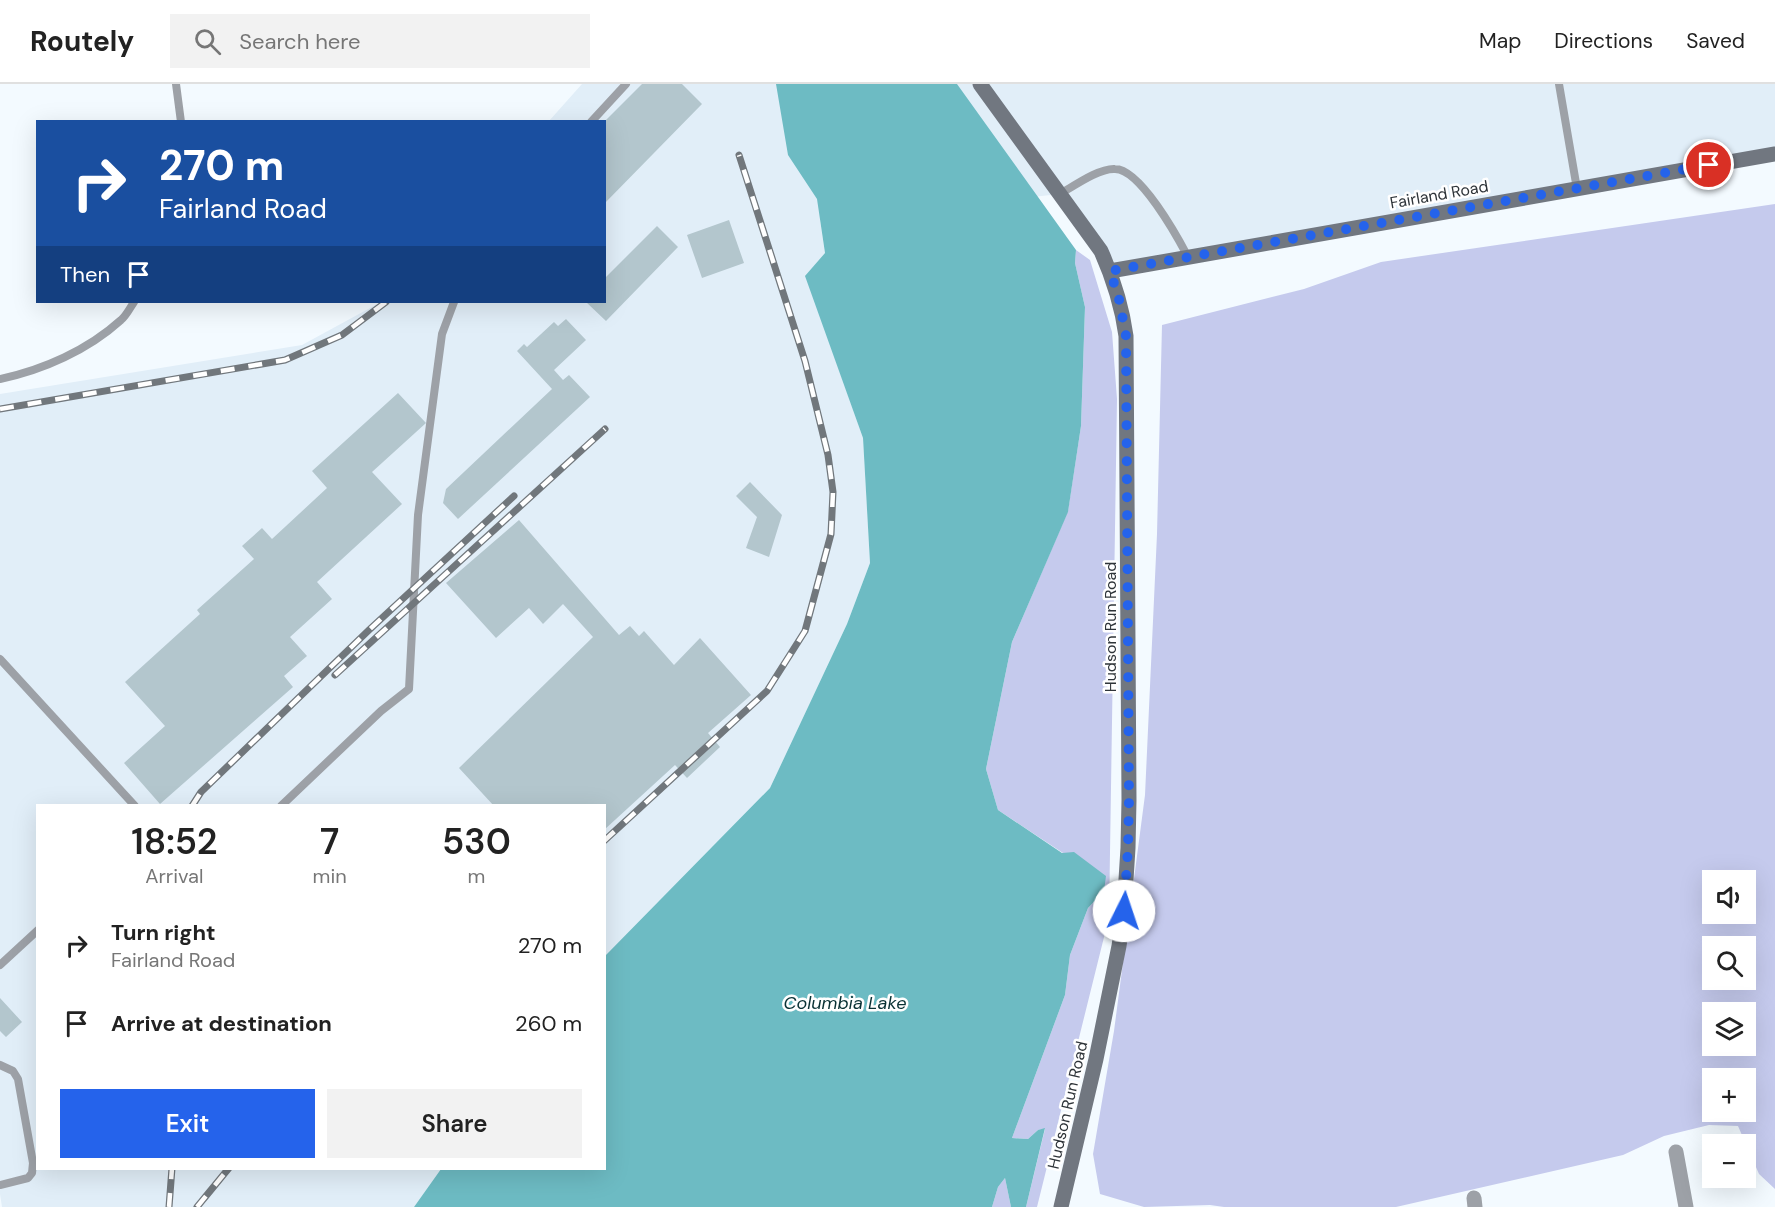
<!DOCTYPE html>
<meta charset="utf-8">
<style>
body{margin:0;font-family:"DM Sans",sans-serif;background:#f2f2f2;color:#222;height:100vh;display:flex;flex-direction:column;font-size:22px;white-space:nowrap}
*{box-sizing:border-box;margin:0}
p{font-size:20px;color:#767676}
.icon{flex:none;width:33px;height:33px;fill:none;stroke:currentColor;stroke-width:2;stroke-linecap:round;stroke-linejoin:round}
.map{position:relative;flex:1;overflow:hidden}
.sheet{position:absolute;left:36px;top:720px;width:570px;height:366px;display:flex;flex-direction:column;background:#fff;border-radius:0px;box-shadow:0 6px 24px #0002}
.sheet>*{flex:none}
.top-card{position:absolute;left:36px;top:36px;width:570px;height:183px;border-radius:0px;box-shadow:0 6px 24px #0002;background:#1a4fa0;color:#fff;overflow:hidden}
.controls{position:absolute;left:1702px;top:786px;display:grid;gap:12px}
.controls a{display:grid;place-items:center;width:54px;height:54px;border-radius:0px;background:#fff;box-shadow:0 6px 24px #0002;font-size:30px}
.pin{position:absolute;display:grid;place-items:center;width:51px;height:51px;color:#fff;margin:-26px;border:3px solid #fff;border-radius:50%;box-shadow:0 2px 6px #0007}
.me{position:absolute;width:66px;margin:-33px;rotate:4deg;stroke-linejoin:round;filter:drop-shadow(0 0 4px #0008)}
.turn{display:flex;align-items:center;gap:21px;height:126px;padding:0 24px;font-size:27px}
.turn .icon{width:78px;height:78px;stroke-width:2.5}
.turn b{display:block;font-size:42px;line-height:51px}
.then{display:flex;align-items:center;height:57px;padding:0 24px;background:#0003;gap:12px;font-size:22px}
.eta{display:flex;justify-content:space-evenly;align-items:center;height:102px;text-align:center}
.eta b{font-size:36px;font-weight:600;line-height:42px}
.action{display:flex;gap:12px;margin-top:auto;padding:12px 24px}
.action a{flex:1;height:69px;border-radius:0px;background:#2563eb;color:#fff;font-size:24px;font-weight:600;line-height:69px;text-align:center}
.action a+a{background:#f2f2f2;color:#222}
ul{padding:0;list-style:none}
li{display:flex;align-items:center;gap:18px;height:78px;padding:0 24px}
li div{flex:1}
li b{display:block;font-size:22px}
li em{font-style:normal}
header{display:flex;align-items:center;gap:36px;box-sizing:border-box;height:84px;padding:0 30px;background:#fff;border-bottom:2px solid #e0e0e0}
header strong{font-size:28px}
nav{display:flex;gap:33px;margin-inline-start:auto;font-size:21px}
.search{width:420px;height:54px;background:#f2f2f2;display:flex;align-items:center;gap:15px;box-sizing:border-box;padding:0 21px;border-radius:0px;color:#767676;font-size:22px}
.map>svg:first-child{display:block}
.built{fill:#e1eef8}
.green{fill:#c5caed;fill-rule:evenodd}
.water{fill:#6dbbc3}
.building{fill:#b3c6cd}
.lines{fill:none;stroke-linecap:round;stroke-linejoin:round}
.lane{stroke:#9da1a7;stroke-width:8}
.street{stroke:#9da1a7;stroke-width:15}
.secondary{stroke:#717780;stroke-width:15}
.rail-casing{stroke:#71777c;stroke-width:7}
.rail{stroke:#fff;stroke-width:4.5;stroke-dasharray:14;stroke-linecap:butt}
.route{stroke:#2563eb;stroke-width:10;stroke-dasharray:0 18}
.labels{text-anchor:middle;stroke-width:5;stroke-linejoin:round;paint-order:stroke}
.street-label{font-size:16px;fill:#2e3439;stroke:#fff}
.water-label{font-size:18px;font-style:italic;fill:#093135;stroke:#fff}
</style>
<header>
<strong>Routely</strong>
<div class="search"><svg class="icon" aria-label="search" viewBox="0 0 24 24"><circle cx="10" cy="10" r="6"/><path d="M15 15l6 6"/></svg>Search here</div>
<nav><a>Map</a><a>Directions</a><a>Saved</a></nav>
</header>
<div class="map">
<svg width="1775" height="1123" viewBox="0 0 1775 1123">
<rect width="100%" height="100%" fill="#f3faff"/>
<path class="built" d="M582,0H1775V70L1110,187L1060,110L820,136L825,169L806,192L863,354L870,479L847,540L770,704L605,872L604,722H38V1084L441,1085L414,1123H2L0,1110V310L302,261L381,218H604V38L549,37Z"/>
<path class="green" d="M1775,120V1105L1759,1090L1738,1042L1709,1041L1664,1052L1623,1071L1396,1123H1224L1210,1121L1144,1123L1100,1110L1093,1070L1114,947L1145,711L1157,450L1162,241L1304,205L1381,178ZM1713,796H1746V830H1713ZM1713,862H1746V896H1713ZM1713,928H1746V962H1713ZM1713,994H1746V1028H1713Z
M1076,166L1090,176L1112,248L1117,315L1109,833L1037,1123H1026L1045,1045L1038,1046L1028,1055L1012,1054L1065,911L1070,871L1088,824L1104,807L1063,769L998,726L986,685L1012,558L1068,427L1081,342L1085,223L1075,179Z
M1005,1094L1011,1123H992L998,1103Z"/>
<path class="water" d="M776,0H957L1076,166L1075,179L1085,223L1081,342L1068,428L1012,558L986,685L998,726L1062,769L1074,768L1106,792L1104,807L1088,824L1070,871L1065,911L1012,1054L1028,1055L1038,1046L1045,1044L1026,1123H1011L1005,1094L998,1103L992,1123H414L441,1085L604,1084L605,872L770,704L847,540L870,479L863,354L805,192L825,169L817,115L788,71Z"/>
<path class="building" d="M642,0H682L702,20L604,120V38Z
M729,136L744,179L702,194L687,151Z
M657,142L678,163L606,237L586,218H604V195Z
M566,235L586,256L554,286L563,296L569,291L590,313L458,435L443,419L446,405L552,305L517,267L524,260L527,263L554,238L558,242Z
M398,309L426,339L372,388L402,420L317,498L332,515L290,553L307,572L284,592L293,603L160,720L124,679L165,642L125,598L200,530L197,526L254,475L242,462L262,444L272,455L327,404L312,387Z
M750,398L782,431L769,473L746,464L757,433L736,412Z
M519,436L619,551L630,542L639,552L644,547L674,581L700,554L751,611L708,649L720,663L687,694L675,681L604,746V722H494L459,684L593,553L563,520L543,540L529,524L496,554L446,499Z
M0,914L22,938L6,953L0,947Z"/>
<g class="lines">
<path class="lane" d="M176,0L181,38
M1559,0L1577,105
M591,38L626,0
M1060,110C1074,102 1099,84 1115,85C1140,85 1177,152 1188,173
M0,295C43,286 88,266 121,236C126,232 130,224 134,218
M0,575L135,722
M281,722L381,627L409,605L418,431L442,250L454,218
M0,881L38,846
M0,981L13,987L18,995L33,1079L32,1089L28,1094L0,1101"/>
<path class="street" d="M1676,1068L1686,1123
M1474,1114L1475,1123"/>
<path class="secondary" d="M980,0L1101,167C1113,194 1122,222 1126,252L1129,716L1128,764L1124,827L1119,862L1096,975L1061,1123
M1110,187L1775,70"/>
<g class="rail-casing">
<path id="rail" d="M0,325L285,276L342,251L386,218
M335,591L605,345
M192,722L201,708L369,546L514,412
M604,757L767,607L805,547L831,450L833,408L828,371L805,277L739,71
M169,1123L172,1084
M197,1123L229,1084"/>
</g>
<use href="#rail" class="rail"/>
</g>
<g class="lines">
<path class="route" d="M1124,827L1128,764L1129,716L1126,252L1119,215L1110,187L1709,81"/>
</g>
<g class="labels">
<g class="street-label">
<text transform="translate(1439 110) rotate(-10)" y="6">Fairland Road</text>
<text transform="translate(1110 543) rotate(-90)" y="6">Hudson Run Road</text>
<text transform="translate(1067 1021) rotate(-77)" y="6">Hudson Run Road</text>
</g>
<g class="water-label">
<text x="845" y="925">Columbia Lake</text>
</g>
</g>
</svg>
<div class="controls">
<a><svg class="icon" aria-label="sound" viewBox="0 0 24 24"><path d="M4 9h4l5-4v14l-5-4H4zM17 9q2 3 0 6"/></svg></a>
<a><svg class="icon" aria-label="search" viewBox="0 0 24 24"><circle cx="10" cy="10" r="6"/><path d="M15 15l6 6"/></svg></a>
<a><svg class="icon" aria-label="layers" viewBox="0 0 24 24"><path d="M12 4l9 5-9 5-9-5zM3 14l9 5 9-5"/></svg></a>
<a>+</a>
<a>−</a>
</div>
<div class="pin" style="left:1709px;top:81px;background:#d93025"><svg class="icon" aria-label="arrive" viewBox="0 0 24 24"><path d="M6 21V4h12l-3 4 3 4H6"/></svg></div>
<svg class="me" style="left:1124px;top:827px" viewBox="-20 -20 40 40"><circle r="19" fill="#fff"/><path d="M0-13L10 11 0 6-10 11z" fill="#2563eb"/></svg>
<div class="top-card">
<div class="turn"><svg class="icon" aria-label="right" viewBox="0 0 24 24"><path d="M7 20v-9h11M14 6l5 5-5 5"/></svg><div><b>270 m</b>Fairland Road</div></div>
<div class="then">Then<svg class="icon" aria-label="arrive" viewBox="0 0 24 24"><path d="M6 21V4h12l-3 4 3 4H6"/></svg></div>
</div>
<section class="sheet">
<div class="eta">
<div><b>18:52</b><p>Arrival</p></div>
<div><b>7</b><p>min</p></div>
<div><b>530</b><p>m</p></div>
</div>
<ul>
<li><svg class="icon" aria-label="right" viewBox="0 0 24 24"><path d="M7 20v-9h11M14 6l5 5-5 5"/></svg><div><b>Turn right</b><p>Fairland Road</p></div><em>270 m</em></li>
<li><svg class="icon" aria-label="arrive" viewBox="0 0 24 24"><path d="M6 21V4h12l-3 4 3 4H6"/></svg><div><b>Arrive at destination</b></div><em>260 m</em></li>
</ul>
<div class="action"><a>Exit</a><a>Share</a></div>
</section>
</div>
